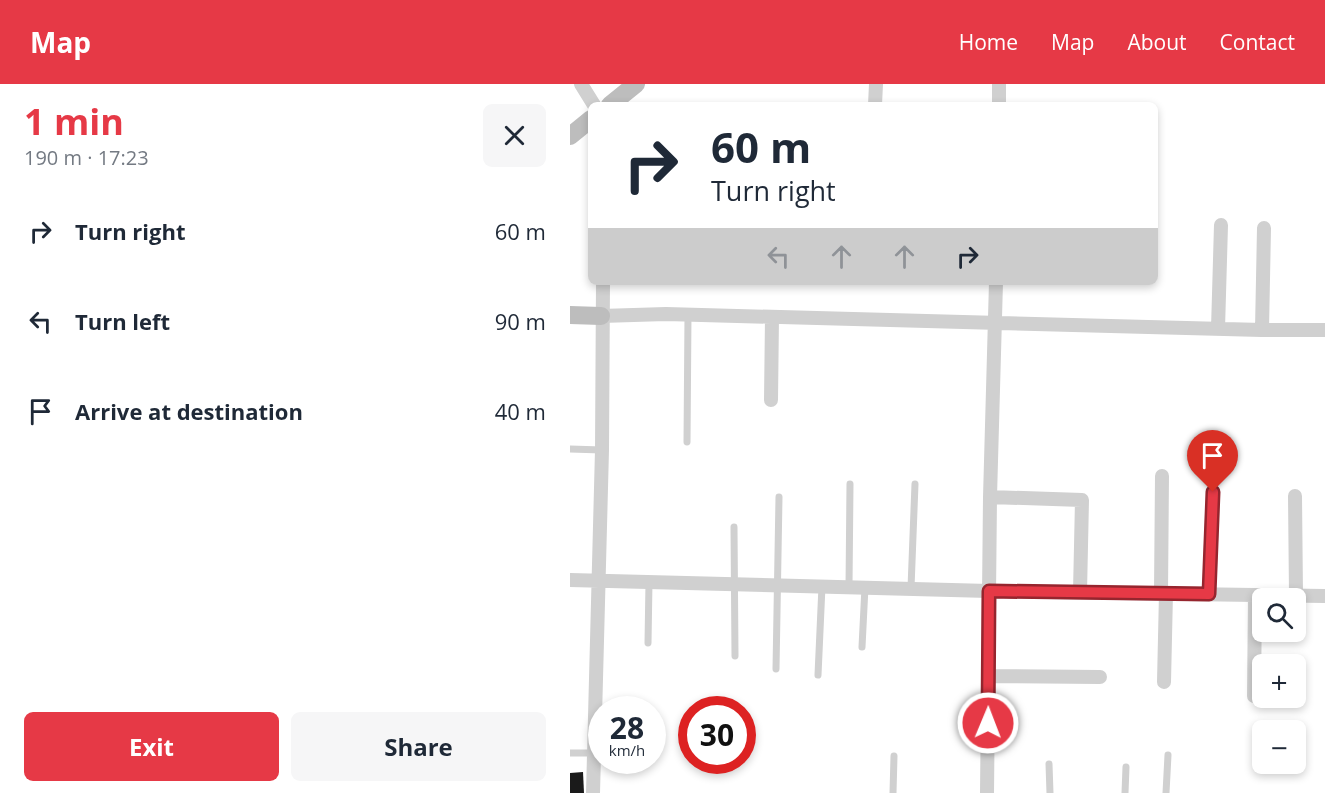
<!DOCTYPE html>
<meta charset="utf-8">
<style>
body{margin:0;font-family:"Open Sans",sans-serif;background:#f6f6f7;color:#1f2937;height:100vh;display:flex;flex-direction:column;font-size:22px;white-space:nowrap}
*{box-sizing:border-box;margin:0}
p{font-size:20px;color:#747a83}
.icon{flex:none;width:33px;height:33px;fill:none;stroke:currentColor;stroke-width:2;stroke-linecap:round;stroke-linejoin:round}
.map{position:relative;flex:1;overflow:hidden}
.drawer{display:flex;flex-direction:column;background:#fff;width:570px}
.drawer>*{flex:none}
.banner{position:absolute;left:18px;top:18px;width:570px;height:183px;border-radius:9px;box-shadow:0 3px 9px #0003;background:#fff;color:#1f2937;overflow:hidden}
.controls{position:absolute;left:682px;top:504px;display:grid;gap:12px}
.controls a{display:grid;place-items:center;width:54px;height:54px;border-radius:9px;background:#fff;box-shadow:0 3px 9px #0003;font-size:30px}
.speed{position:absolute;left:18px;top:612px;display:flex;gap:12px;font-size:30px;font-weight:700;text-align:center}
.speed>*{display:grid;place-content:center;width:78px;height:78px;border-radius:50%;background:#fff;box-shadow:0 3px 9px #0003;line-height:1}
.speed small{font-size:15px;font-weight:400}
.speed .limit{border:9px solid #d22;background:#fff;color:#111}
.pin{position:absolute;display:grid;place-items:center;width:51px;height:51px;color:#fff;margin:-62px -26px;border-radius:50% 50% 50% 0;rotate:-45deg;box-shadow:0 0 6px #0007}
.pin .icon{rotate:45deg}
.me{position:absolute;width:66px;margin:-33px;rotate:1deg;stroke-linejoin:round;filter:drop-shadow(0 0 4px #0008)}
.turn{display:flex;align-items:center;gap:21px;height:126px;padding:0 24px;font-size:27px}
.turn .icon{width:78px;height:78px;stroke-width:2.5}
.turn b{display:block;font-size:42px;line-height:51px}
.lanes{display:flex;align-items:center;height:57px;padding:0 24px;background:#0003;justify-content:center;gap:30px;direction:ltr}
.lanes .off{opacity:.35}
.round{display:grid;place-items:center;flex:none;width:63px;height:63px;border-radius:9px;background:#f6f6f7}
.overview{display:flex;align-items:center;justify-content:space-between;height:102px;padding:0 24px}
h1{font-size:36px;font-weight:700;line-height:45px;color:#e63946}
.cta{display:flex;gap:12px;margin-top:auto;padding:12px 24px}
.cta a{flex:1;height:69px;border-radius:9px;background:#e63946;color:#fff;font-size:24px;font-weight:700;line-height:69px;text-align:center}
.cta a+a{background:#f6f6f7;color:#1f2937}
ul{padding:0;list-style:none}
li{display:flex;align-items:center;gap:18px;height:90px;padding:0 24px}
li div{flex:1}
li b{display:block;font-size:22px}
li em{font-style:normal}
header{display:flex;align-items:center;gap:36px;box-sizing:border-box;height:84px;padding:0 30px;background:#e63946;color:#fff}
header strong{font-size:28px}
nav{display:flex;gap:33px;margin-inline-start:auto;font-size:21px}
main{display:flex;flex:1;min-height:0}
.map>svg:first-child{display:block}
.building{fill:#1a1a1a}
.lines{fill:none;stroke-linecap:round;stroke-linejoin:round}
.lane{stroke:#d0d0d0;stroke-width:7}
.street{stroke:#d0d0d0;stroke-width:14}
.secondary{stroke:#bdbdbd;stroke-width:18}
.route-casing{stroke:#96252e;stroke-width:15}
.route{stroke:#e63946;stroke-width:10}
</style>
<header>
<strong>Map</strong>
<nav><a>Home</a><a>Map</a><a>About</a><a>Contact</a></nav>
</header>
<main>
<section class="drawer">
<div class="overview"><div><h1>1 min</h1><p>190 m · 17:23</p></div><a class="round"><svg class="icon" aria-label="close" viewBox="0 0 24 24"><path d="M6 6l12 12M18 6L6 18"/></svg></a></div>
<ul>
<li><svg class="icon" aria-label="right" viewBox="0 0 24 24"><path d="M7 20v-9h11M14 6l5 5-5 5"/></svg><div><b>Turn right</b></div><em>60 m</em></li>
<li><svg class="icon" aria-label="left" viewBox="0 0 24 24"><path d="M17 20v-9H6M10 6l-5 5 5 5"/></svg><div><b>Turn left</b></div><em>90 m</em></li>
<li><svg class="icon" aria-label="arrive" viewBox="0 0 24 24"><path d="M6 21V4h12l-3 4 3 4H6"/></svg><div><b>Arrive at destination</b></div><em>40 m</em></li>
</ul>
<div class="cta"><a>Exit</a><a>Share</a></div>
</section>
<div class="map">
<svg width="755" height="709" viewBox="0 0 755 709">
<rect width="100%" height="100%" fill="#fff"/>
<path class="building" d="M13,688L14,709H0V689Z"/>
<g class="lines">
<path class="lane" d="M117,358L118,231
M0,365L32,366
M164,443L165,572
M279,503L280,400
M341,504L345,400
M78,559L79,498
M292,563L295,503
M206,585L209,413
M248,591L252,502
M0,669H24
M479,680L480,709
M323,709L324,672
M555,709L556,683
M596,709L598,671"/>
<path class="street" d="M11,0L24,21
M305,21L306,0
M429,21V0
M31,232L96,230L692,246H755
M648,245L651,141
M692,246L694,144
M201,316L202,233
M725,412L726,511
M420,413L512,416L510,508
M0,496L419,507L755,512
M591,509L592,392
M639,510L643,408
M419,592L530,593
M594,598L596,509
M684,612L685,511
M23,709L32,366L33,198
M417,709L420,413L426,198"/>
<path class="secondary" d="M40,21L66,0
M0,52L21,35
M0,231L31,232"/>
</g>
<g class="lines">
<g class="route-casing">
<path id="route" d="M418,639L419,507L639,510L643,408"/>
</g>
<use href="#route" class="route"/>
</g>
</svg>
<div class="controls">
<a><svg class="icon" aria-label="search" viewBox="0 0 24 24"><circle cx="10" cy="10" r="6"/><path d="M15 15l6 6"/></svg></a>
<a>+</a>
<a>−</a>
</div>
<div class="speed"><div>28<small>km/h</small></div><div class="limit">30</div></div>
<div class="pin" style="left:643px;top:408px;background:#d93025"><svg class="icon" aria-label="arrive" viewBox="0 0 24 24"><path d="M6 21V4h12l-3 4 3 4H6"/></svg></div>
<svg class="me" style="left:418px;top:639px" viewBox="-20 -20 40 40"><circle r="17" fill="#e63946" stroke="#fff" stroke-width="3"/><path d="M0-11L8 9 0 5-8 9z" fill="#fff"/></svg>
<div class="banner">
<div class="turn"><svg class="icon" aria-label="right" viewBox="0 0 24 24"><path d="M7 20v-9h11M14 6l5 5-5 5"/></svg><div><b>60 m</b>Turn right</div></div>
<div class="lanes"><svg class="icon off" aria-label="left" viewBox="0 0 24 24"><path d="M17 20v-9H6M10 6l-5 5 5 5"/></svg><svg class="icon off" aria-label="ahead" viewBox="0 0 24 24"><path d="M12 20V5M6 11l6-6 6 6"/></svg><svg class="icon off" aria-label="ahead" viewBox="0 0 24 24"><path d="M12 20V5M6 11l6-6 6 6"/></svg><svg class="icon" aria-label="right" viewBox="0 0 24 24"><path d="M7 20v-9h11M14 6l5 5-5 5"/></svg></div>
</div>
</div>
</main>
